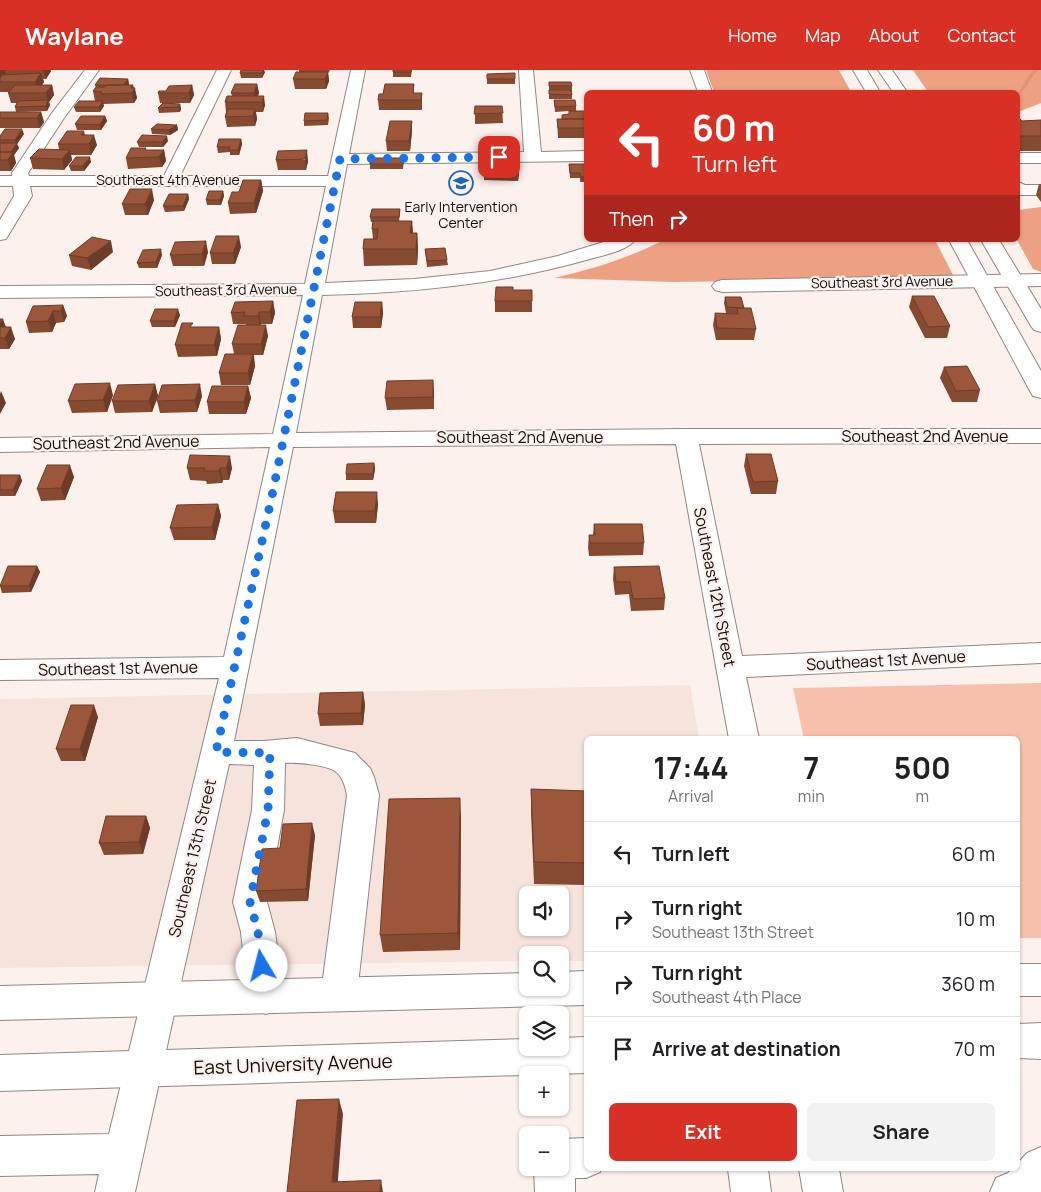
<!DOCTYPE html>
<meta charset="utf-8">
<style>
body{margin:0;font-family:Manrope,sans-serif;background:#f2f2f2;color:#202124;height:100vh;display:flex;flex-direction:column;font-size:19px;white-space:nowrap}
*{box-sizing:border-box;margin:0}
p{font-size:16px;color:#757577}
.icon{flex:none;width:28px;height:28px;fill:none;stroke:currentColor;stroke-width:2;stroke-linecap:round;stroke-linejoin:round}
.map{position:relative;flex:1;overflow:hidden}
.panel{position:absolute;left:584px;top:666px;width:436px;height:435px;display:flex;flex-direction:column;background:#fff;border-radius:8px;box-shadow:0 1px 4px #0004}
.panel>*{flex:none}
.guide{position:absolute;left:584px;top:20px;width:436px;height:152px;border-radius:8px;box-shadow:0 1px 4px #0004;background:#d93025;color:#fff;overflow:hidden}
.tools{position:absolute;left:519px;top:816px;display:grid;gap:10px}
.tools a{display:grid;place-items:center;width:50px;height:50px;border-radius:8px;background:#fff;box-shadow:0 1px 4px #0004;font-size:25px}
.pin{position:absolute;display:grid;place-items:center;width:42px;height:42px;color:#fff;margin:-21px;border-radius:10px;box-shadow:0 2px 8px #0006}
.me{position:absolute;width:55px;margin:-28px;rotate:352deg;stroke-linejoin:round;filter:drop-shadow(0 0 4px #0008)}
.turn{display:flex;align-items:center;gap:18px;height:105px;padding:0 25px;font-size:22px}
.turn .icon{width:65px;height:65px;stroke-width:2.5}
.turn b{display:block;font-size:35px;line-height:42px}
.then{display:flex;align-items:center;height:48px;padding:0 25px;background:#0003;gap:10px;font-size:19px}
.eta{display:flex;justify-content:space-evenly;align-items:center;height:85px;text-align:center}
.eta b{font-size:30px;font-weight:700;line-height:35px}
.action{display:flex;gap:10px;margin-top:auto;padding:10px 25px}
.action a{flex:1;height:58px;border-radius:8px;background:#d93025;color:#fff;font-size:20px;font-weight:700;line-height:58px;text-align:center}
.action a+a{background:#f2f2f2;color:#202124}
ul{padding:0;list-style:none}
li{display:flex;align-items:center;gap:15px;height:65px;padding:0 25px;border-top:1px solid #e0e0e0}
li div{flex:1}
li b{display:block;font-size:19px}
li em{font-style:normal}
header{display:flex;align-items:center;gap:30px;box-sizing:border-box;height:70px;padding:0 25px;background:#d93025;color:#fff}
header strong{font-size:24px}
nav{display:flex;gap:28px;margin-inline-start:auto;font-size:18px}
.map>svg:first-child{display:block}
.built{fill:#f6e4dc;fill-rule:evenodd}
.green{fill:#f7c0ab}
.forest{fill:#eda082}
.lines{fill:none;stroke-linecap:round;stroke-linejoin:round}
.stream{fill:#e19476;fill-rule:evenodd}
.minor-casing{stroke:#908783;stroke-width:2}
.highway-casing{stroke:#908783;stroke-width:2}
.minor{fill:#fff;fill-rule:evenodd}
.highway{fill:#fff;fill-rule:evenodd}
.wall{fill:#864a31}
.shaded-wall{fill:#6d3c28}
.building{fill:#9c5639;stroke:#6d3c28}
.route{stroke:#1a73e8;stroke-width:9;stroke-dasharray:0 16.2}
.labels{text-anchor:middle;stroke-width:4.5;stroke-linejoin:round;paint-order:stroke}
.far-street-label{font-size:14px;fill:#120e0d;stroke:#fcf1ed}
.far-poi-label{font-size:14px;fill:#120e0d;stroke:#fcf1ed}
.street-label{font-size:16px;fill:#120e0d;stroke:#fcf1ed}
.near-street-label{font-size:19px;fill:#120e0d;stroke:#fcf1ed}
</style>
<header>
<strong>Waylane</strong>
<nav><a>Home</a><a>Map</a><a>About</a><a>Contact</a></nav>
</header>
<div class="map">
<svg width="1041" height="1122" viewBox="0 0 1041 1122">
<rect width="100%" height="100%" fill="#fcf1ed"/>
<path class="built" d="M690,615L699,669H586V891H560V885H528L527,891L0,898V629ZM528,825H560V858H528Z"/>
<path class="green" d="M1041,613V868H1018V669H804L793,618Z"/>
<path class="forest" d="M706,0H839L851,22H714Z
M913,0H1041V33L1018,42V22H928Z
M1041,137V202L1033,199L1017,170L1018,140Z
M664,170H935L953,205L946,208L673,212L554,208C593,199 628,188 664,170Z"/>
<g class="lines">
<path class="stream" d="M1034,0H1038C1030,7 1027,20 1018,25V23C1024,16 1026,6 1034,0Z"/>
<g class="minor-casing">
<path id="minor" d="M85,0H99L64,48L28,103L29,106H164L217,0H231L180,106H328L351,0H365L349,84L524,82L519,0H533L541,82L586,81V91L347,94L325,213L414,209L490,201L558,186L610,170H635C627,181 603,185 590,189C502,214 414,223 322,225L296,363L686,359H1041V373L699,374L742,586L1041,573V593L746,607L759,669H729L676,374L293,377L234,671H264L297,668L355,683L370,698L374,707L379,725L357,924L352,936L339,941L326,936L321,924L347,725C345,716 343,707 335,701C325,695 297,692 285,693L284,740L267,832L275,862L284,927L279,939L266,944L253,939L248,927L241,862L233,832L252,740L254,695L229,694L135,1122H95L99,1104L0,1106V1066L109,1064L219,608L0,610V590L224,587L270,377L0,382V368L273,364L303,225L0,228V216L305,214L326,116H30L32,126L6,169L0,170V150L14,126L13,116H0V106H12V103L52,43Z
M690,0H704L712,22H698Z
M1018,83H1041V93H1018Z
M1018,112L1025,115H1041V125H1018Z
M1041,204V216L722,222L715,220L712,216L715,212L722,210Z
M586,1068V1099H601L600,1102L586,1108H575V1122H535L534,1098H560V1069Z
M1041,1077V1122H990L996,1108L1008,1103L1011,1099H1018V1093L1027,1083Z
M728,1099H768L771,1122H731Z
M799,1099H839L843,1122H803Z"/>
</g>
<g class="highway-casing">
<path id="highway" d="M853,0H867L880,22H866Z
M878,0H892L907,22H893Z
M949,170H967L1041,301V328L1033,326L1030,321Z
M981,170H999L1041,239V262L1034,260L1031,256Z
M1018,894H1041V926H1018Z
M586,901V935L0,950V916L528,903V918H560V902Z
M1041,953V989L1018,988V954Z
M586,967V1003L0,1021V985L528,969V978H560V968Z"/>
</g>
<use href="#minor" class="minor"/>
<use href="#highway" class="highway"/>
</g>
<path class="wall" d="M0,0H50L51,1L46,9H43L44,12L42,15H52L54,25L49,32L50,35L47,41L16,42L15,37L17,33H11L8,23L9,22H0Z
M299,0H330L329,2L328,3L329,11L326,19H295L293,9L299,2Z
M412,0L411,7H393V2Z
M265,2L262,8H241L240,3Z
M515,3V14H487V4Z
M128,9L129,15L135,18L137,28L134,33L103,34L104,36L100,42H76L74,37L95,31L93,21L96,18L95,15Z
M549,12L572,16V29H549Z
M257,14L259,23L258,26L265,35L263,42H256L257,49L255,56L227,57L225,47L226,42L225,32L232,26L231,23Z
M414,14V23H422V40H379L378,30L383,24Z
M192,15L194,25L190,33H166L180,34L181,39L180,42L159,43L158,38L163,33H160L158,23L166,21Z
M554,30L576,36V41H586V68H558L557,49H562V45L569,44V41L555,42Z
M475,36H502L503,53L475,54Z
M0,42H41L44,52L40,58H0Z
M328,43L329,48L328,55L304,56V51Z
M105,46L107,51L101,60H77L75,54Z
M1018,48L1022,51L1041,50V81H1018Z
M412,51V61L410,81H387L386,71Z
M177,55L178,60L170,65L152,64L151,59Z
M84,61L85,65L97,75L91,85H71L72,90L64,100L33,99L30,88L59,79L58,74Z
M24,64L17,74L19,78L14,85L16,93L11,101H0V66Z
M241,69L242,74L239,85H230V82L218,83L217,77Z
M168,71L163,77H139L137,72Z
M146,78V80H164L166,91L162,97L128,99L126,88Z
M278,81L308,91L306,100H278L276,90Z
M404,88L403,99H370V94Z
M91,92L84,101H71L69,96Z
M519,92V103L518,111L484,110V100Z
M569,94H586V112H580V108H570Z
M261,110L263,121L256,143L230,144L228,133L239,122Z
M1039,114H1041V132L1036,125Z
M223,121L224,126L221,135H207L206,130Z
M188,124L189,129L184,141L165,142L163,136Z
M154,130L148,145H125L122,134Z
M400,139V144L399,151H412L413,163H417L418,179L417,195L364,196L363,179L373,169L372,159L373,152H371L370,147Z
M241,177L235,194H212L210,183Z
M425,179L447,190L448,195L427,197Z
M113,182L91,200L72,196L69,185Z
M208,182L204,196H173L170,185Z
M162,185L157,198H139L137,193Z
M513,220H532V242H495V231Z
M912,226L950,256L947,268H925L909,237Z
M725,227L744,238L756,259L754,270H716L713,255L715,243L736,244L726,243L724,233Z
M273,231L275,243L272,254H261V255L268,266L263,285H254L255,296L250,315H221L219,303L234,284L232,274L246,255V254H233L231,243Z
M382,232L383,243L381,258H353L352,247Z
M63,235L67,246L64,252L56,253L52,262L29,263L26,252Z
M180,245L175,257H152L150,251Z
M0,249L15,269L9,279H0Z
M193,257H219L221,269L217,286L178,287L175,275Z
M944,297L980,320L977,332H952L940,308Z
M433,310L434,339L387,340L385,328Z
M155,314L158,326L152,342L115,343L112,331Z
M248,316L251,328L246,344H209L207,332Z
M113,325L107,342L72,343L68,331Z
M202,326L197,342L160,343L157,331Z
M746,384L778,411L776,424H751L744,396Z
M374,393L375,399L373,410H346V404Z
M187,398H232L229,410H223L222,413L207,414L206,411L190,410Z
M0,405H20L22,411L15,426H0Z
M74,407L65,430L41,431L37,419Z
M218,434L221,446L215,470H174L170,458Z
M378,434L376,453H335L333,441Z
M594,454L644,473L643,485L589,486L588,477L589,465H593Z
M37,496L40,502L31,522L2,523L0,516Z
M614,497L665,528L664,540L631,541L629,524L615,525L613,509Z
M363,622L365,635L363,655L320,656L318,644Z
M98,647L85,691H61L56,679Z
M531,719L586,721V815L534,814L531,742Z
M146,746L150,758L143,784L104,785L99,773Z
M461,746L460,880L383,882L380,865Z
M315,765L308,831L260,832L256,821L280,778Z"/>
<path class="shaded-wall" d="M0,0H5L6,5L1,11L0,7Z
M43,0H50L51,1L46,9Z
M263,0H264L265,2L262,8V3Z
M328,2L329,11L326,19L325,9Z
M41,3L44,12L37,22L35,12Z
M128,9L129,14L124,20L123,15Z
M257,14L259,23L255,32L254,23Z
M52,15L54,25L49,32L50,35L47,41L46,36L48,31L46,23Z
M133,15L137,28L134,33L131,18Z
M192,15L194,25L190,33L189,23Z
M422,23V40L421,30Z
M264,26L265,35L263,42L262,32Z
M103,31L104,36L100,42L99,37Z
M180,34L181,39L180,42L179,37Z
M255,39L257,49L255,56L253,46Z
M41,42L44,52L40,58L37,48Z
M105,46L107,51L101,60L100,55Z
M412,51V61L410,81L409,71Z
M177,55L178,60L170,65L169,60Z
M22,59L24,64L17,74L19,78L14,85L16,93L11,101L8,90L10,83L16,74L15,70Z
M94,65L97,75L91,85L89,74Z
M167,66L168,71L163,77L162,72Z
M241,69L242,74L239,85L238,80Z
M70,80L72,90L64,100L62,89Z
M164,80L166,91L162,97L159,87Z
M307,80L308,91L306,100L305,89Z
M90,87L91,92L84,101L83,96Z
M519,92V103L518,111V101Z
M261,110L263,121L256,143L254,133Z
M152,119L154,130L148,145L145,134Z
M223,121L224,126L221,135L220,130Z
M188,124L189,129L184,141L183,136Z
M412,151L413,167L411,179L410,163Z
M417,163L418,179L417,195L416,179Z
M239,166L241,177L235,194L233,183Z
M111,171L113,182L91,200L87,188Z
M206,171L208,182L204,196L202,184Z
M161,179L162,185L157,198L156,192Z
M273,231L275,243L272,254L270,242Z
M382,232L383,243L381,258L380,247Z
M63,235L67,246L64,252L61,241Z
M178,239L180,245L175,257L174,251Z
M53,241L56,253L52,262L48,251Z
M259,242L261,254L260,257L258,246Z
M3,249L7,260L0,263V254Z
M266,255L268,266L263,285L261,274Z
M11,257L15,269L9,279L5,268Z
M219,257L221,269L217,286L214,275Z
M253,284L255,296L250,315L248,303Z
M433,310L434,322V339L433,327Z
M110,313L113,325L107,342L103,330Z
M155,314L158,326L152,342L149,331Z
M200,314L202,326L197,342L195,330Z
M248,316L251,328L246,344L244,332Z
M1,321L6,333L0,344V324Z
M230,386L232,398L229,410L226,398Z
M374,393L375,399L373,410V404Z
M70,395L74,407L65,430L61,418Z
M220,398L223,410L222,413L219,401Z
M20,405L22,411L15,426L13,420Z
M377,422L378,434L376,453L375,441Z
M218,434L221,446L215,470L212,457Z
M37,496L40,502L31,522L29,516Z
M363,622L365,635L363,655L361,643Z
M94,635L98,647L85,691L80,679Z
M460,728L461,746L460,880L458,863Z
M146,746L150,758L143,784L139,772Z
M312,753L315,765L308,831L306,819Z
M339,1029L343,1044L337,1122L332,1112Z
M381,1110L383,1122H380Z"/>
<path class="building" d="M241,0H263L262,3H240Z
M393,0H411V2H393Z
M296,2H328L325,9H293Z
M41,3L35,12H0V8L2,5Z
M515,3V9H487V4Z
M100,8L128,9L124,15H95Z
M549,12H571L572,16H549Z
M235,14H257L254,23H231Z
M385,14H414L413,23H422L421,30H378L379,24H383Z
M15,15H52L46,23H8Z
M107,15H133L131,18H135L132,23L101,24L102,22L93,21L96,17H105Z
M192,15L189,23H158L159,21H166L169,16Z
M549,20H571L572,25L549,24Z
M227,26H264L262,32H225Z
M48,30L46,36L15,37L18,31Z
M554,30H575L576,36L555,37Z
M79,31H103L99,37H74Z
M163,33L180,34L179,37L158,38Z
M475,36H502L503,43L474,44Z
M228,39H255L253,46L225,47Z
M569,41H586V49H562V45L569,44Z
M0,42H41L37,48H0Z
M305,43H328L327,50L304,51Z
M81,46H105L100,55L75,54Z
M1018,48H1019L1022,51L1041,50V66H1018Z
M557,49H586V58H558Z
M390,51H412L409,71H386Z
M157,54L177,55L169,60L151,59Z
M5,59H22L15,70H0V66Z
M67,61H84L81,65H94L89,74H58Z
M142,65L167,66L162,72H137Z
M219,69H241L238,80H229L230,77H217Z
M0,73H17L11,82H0Z
M131,78H146L145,80H164L159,87L126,88Z
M39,79L70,80L62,89L30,88Z
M307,80L305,89L276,90L278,81Z
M0,82H13L8,90H0Z
M76,87H90L83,96H69Z
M371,88H404L403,94H370Z
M485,91L519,92L518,101L484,100Z
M569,94H586V107H581L580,103H570Z
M243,110H261L254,133H228L232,122H239Z
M130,119H152L145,134H122Z
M209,121H223L220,130H206Z
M169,124H188L183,136H163Z
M372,139H400L399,147H370Z
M373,151H412L410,163H417L416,179H363L364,169H377L378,159H372Z
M216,166H239L233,183H210Z
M92,167L111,171L87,188L69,185Z
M206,171L202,184L170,185L175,172Z
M445,178L447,190L427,191L425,179Z
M161,179L156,192L137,193L143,180Z
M496,217H513V220H532V231H495Z
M912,226H934L950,256L928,257Z
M725,227H741L744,238L727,237Z
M273,231L270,242H259L258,246H244L245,242L231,243L235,232Z
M355,232H382L380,247H352Z
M63,235L61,241H53L48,251L26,252L33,236Z
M737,238H751L756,259L717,258L715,243L738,244Z
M155,239H178L174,251H150Z
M0,249H3L0,254Z
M182,253H193L190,257H219L214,275H175Z
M238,255H266L261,274H232Z
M0,257H11L5,268H0Z
M225,284H253L248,303H219Z
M967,296L980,320L956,321L944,297Z
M433,310V327L385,328L387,311Z
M110,313L103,330L68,331L75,314Z
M155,314L149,331H112L118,315Z
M200,314L195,330L157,331L162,315Z
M212,316H248L244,332H207Z
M746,384H771L778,411L753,412Z
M190,385L230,386L226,398H220L219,401H204L205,398H187Z
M374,393L373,404H346L347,394Z
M47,395H70L61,418L37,419Z
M0,405H20L13,420H0Z
M336,422H377L375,441H333Z
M218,434L212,457L170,458L177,435Z
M594,454H642L644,473H590L589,465H595Z
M8,496H37L29,516H0Z
M659,496L665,528L633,529L630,512H616L614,497Z
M363,622L361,643L318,644L320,623Z
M71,635H94L80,679H56Z
M531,719L586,721V793L534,792Z
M460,728L458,863L380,865L389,729Z
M106,746H146L139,772L99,773Z
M312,753L306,819L256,821L262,779L280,778L283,754Z
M339,1029L332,1112L381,1110L380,1122H287L297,1030Z"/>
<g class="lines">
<path class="route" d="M262,896L258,862L250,832L268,740L270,683L216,682L273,421L340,89L499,87"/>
</g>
<defs>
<g id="school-ring" transform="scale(1.25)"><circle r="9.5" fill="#fcf1ed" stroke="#176ab8" stroke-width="1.5"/><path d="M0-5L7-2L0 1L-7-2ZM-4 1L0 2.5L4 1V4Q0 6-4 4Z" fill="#176ab8"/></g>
</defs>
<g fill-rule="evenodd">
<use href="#school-ring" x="461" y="113"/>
</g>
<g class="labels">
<g class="far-street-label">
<text x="168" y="115">Southeast 4th Avenue</text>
<text transform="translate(882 212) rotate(-1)" y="5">Southeast 3rd Avenue</text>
<text transform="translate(226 220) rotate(-1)" y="5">Southeast 3rd Avenue</text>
</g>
<g class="far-poi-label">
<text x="461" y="142">Early Intervention<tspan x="461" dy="16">Center</tspan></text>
</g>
<g class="street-label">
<text x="925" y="372">Southeast 2nd Avenue</text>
<text x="520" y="373">Southeast 2nd Avenue</text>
<text transform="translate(116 372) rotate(-1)" y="6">Southeast 2nd Avenue</text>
<text transform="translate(715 517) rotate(79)" y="6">Southeast 12th Street</text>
<text transform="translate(886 590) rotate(-3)" y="6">Southeast 1st Avenue</text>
<text transform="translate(118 598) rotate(-1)" y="6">Southeast 1st Avenue</text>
<text transform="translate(192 788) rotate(-77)" y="6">Southeast 13th Street</text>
</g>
<g class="near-street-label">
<text transform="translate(293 994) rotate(-2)" y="7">East University Avenue</text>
</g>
</g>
</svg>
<div class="tools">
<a><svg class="icon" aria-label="sound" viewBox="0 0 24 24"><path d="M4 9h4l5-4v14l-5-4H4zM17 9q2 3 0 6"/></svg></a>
<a><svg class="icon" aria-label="search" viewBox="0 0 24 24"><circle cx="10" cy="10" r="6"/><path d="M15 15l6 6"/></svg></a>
<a><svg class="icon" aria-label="layers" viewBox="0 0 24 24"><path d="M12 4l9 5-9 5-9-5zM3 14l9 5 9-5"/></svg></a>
<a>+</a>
<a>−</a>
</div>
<div class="pin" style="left:499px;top:87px;background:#d93025"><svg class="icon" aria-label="arrive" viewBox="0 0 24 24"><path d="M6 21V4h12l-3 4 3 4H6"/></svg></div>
<svg class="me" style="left:262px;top:896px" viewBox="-20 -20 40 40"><circle r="19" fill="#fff"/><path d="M0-13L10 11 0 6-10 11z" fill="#1a73e8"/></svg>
<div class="guide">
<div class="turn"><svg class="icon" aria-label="left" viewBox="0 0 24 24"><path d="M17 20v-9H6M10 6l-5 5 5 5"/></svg><div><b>60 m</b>Turn left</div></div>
<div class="then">Then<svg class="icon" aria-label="right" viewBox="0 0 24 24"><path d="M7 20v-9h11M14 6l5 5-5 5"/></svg></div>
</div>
<section class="panel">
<div class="eta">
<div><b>17:44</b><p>Arrival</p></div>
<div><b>7</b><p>min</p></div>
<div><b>500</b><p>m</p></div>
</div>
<ul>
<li><svg class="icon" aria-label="left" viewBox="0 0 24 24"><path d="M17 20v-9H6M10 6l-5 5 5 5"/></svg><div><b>Turn left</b></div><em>60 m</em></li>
<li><svg class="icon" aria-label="right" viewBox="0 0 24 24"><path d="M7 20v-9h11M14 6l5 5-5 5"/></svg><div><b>Turn right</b><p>Southeast 13th Street</p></div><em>10 m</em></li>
<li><svg class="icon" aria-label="right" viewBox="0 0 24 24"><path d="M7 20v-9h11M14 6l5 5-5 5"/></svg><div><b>Turn right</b><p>Southeast 4th Place</p></div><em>360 m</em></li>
<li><svg class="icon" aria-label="arrive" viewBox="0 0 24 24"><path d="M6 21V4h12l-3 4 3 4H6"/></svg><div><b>Arrive at destination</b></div><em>70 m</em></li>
</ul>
<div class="action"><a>Exit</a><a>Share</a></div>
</section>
</div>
